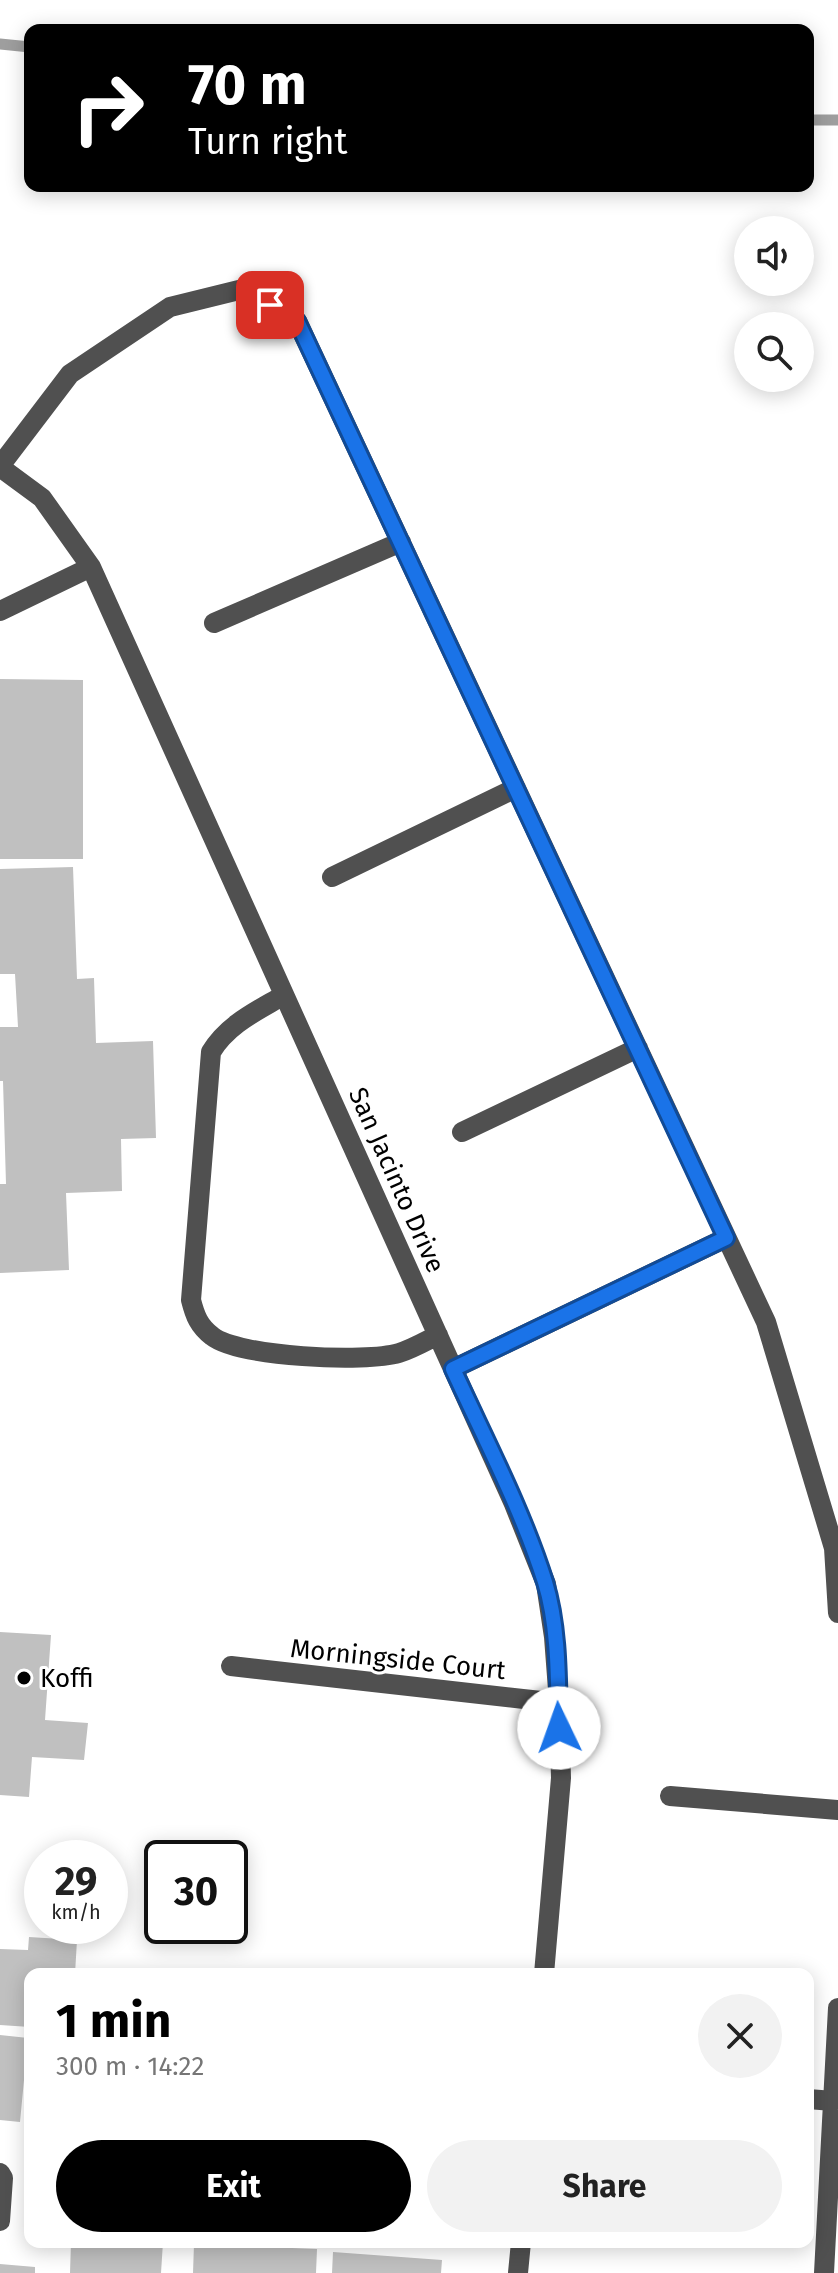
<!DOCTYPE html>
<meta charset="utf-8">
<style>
body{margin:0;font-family:"Fira Sans",sans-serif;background:#f2f2f2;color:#222;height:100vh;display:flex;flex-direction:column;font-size:30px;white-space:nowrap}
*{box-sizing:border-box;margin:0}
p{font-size:26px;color:#767676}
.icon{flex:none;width:44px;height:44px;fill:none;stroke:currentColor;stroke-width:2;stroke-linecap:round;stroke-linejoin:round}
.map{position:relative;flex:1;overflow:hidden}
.details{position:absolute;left:24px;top:1968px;width:790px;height:280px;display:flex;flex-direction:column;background:#fff;border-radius:16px;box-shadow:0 4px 20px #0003}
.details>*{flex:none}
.banner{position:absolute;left:24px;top:24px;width:790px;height:168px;border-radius:16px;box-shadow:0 4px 20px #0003;background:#000;color:#fff;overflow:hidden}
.fabs{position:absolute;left:734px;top:216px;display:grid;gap:16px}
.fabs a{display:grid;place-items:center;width:80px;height:80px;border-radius:50%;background:#fff;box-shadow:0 4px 20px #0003;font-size:40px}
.speed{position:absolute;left:24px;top:1840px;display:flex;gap:16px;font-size:40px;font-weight:700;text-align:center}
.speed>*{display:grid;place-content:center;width:104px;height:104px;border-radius:50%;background:#fff;box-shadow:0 4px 20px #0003;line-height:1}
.speed small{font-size:20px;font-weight:400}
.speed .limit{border:4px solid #111;border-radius:12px;background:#fff;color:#111}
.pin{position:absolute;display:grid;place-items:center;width:68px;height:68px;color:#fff;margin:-34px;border-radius:16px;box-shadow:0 4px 12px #0006}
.me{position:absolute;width:88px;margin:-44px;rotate:357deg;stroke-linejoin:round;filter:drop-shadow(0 0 6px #0008)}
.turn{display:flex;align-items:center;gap:28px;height:168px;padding:0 32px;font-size:36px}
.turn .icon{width:104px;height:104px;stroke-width:2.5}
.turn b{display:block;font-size:56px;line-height:68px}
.round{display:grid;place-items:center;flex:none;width:84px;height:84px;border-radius:42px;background:#f2f2f2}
.head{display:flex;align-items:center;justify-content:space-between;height:136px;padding:0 32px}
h1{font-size:48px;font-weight:700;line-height:60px;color:#000}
.button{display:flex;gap:16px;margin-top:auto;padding:16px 32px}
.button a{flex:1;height:92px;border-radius:48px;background:#000;color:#fff;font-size:32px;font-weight:700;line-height:92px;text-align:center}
.button a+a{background:#f2f2f2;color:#222}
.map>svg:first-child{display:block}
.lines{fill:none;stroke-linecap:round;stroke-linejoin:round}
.stream{stroke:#9e9e9e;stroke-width:11}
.building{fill:#c0c0c0}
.minor{stroke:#505050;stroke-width:20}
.route-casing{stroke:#114b97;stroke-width:20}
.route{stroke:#1a73e8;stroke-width:14}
.poi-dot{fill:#000;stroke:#fff;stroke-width:3}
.labels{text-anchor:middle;stroke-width:6;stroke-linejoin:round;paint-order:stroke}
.street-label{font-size:26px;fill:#000;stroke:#fff}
.poi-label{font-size:26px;fill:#000;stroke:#fff;text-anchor:start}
</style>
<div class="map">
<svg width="838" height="2273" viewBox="0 0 838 2273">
<rect width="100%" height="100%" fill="#fff"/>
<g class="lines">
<path class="stream" d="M0,44L30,47
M808,120H838"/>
</g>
<path class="building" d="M0,679L83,680V859H0Z
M73,867L77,979L94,978L96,1043L153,1041L156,1138L121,1139L122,1191L66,1193L69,1270L0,1273V1184H6L3,1081H0V1027H18L15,974H0V869Z
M0,1632L51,1635L45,1720L88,1723L84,1760L32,1757L29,1797L0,1795Z
M29,1937L77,1940L75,1974H30V2027L0,2025V1949L28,1950Z
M0,2035L28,2038L20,2122L0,2120Z
M71,2242H163L161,2273H70Z
M194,2244L317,2249L316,2273H193Z
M333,2252L442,2260L441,2273H332Z
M0,2264L35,2267V2273H0Z"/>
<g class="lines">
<path class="minor" d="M0,466L70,374L170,307L243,289L297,321L766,1322L834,1548L838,1613
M0,467L42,498L91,567L514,1504L546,1584L554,1637L559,1703L561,1778L544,1974
M0,611L91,567
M214,623L401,542
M332,877L516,788
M284,995C257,1011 228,1024 211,1052L191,1300C195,1316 199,1326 212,1336C238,1357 366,1363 399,1353C412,1349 426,1341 438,1335
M462,1132L638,1048
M453,1369L726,1238
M231,1666L559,1703
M670,1796L838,1810
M808,2099L833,2101
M0,2173L3,2178L0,2221
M518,2273L521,2242
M824,2273L838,2008"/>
</g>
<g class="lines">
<g class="route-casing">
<path id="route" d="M270,305L297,321L726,1238L453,1369C485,1439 522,1509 545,1582C559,1627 558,1681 559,1728"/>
</g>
<use href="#route" class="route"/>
</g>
<circle class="poi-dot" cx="24" cy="1678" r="8"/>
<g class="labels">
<g class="street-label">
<text transform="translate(397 1180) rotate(66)" y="9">San Jacinto Drive</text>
<text transform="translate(398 1659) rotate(6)" y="9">Morningside Court</text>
</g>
<g class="poi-label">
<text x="40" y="1687">Koffi</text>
</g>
</g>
</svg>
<div class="fabs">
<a><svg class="icon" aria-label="sound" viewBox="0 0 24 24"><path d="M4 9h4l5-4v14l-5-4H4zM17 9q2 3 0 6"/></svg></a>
<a><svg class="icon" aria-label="search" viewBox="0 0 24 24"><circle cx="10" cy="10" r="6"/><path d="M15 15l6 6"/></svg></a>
</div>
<div class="speed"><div>29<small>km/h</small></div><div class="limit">30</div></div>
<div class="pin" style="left:270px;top:305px;background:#d93025"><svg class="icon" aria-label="arrive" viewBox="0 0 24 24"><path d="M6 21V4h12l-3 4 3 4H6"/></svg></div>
<svg class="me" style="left:559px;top:1728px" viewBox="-20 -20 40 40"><circle r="19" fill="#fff"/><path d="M0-13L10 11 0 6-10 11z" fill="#1a73e8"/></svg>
<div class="banner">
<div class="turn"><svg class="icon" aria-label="right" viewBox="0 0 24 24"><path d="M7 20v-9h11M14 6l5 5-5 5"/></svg><div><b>70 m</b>Turn right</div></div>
</div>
<section class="details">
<div class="head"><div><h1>1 min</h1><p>300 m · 14:22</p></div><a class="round"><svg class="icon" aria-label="close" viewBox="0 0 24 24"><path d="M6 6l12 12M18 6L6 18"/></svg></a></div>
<div class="button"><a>Exit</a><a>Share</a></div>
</section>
</div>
